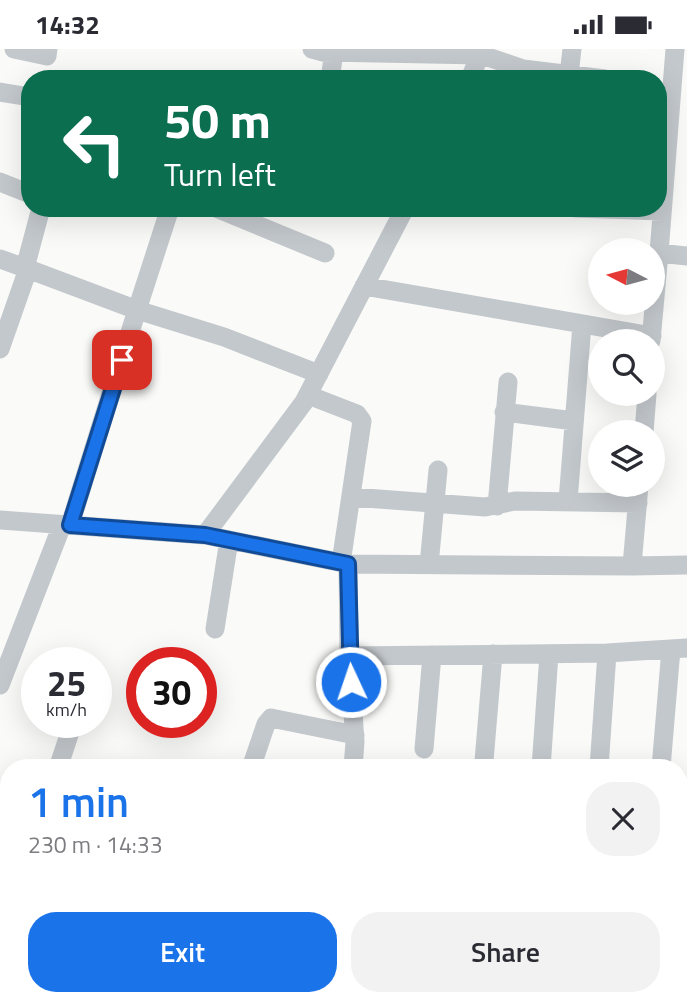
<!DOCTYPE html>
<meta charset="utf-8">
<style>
body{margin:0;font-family:"Titillium Web",sans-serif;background:#f2f2f3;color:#2b2b33;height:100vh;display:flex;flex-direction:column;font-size:26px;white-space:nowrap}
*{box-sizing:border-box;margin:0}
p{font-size:23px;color:#7c7c81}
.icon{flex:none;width:38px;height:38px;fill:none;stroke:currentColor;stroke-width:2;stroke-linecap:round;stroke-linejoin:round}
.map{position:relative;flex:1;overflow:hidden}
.side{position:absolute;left:0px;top:710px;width:688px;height:247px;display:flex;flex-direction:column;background:#fff;border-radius:28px 28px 0 0;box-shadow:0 7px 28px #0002}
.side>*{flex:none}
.top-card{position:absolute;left:21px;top:21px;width:646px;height:147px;border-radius:28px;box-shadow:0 7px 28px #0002;background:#0b6e4f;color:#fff;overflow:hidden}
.needle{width:46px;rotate:276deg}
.controls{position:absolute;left:588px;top:189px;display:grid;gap:14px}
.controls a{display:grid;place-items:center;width:77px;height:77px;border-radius:50%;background:#fff;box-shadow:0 7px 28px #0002;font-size:35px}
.speed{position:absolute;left:21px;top:598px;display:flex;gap:14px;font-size:35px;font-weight:700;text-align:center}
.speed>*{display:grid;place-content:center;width:91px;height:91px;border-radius:50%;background:#fff;box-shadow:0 7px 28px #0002;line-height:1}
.speed small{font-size:18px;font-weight:400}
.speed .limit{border:10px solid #d22;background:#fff;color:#111}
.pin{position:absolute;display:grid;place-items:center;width:60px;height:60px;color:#fff;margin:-30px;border-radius:14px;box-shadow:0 4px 10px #0006}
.me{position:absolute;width:77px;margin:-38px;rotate:357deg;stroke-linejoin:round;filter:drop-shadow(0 0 5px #0008)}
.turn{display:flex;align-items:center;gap:24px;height:147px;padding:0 28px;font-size:32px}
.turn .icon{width:91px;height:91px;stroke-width:2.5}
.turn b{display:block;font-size:49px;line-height:60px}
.round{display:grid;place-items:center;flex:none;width:74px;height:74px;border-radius:28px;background:#f2f2f3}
.overview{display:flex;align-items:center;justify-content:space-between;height:119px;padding:0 28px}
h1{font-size:42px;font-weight:600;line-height:52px;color:#1a73e8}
.button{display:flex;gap:14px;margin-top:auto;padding:14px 28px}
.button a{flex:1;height:80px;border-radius:28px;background:#1a73e8;color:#fff;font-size:28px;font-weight:600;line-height:80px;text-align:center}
.button a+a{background:#f2f2f3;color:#2b2b33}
.status{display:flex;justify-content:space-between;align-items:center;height:49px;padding:0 35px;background:#fff;direction:ltr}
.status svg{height:19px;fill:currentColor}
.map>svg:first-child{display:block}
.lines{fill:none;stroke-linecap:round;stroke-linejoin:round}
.minor{stroke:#c3c8cc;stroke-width:19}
.route-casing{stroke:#114b97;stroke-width:18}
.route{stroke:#1a73e8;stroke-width:12}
</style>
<div class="status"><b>14:32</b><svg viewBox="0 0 49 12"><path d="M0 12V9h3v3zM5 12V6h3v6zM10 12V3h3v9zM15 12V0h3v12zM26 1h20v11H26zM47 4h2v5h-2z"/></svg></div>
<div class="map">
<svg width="687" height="956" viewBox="0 0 687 956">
<rect width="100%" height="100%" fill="#fafaf8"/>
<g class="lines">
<path class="minor" d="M14,0L47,7L48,0
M312,0L323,3L482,6L523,20L605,30
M675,0L659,204L687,207
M569,26L572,0
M330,30L334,3
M470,30L482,0
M0,43L30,48
M0,133L30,145
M170,159L137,261L224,288L319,325
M216,159L325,204
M576,159L662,162
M0,210L28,220
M25,219L41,159
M364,237L652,287
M651,292L659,204
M0,300L28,220L137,261L70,476
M308,346L357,365L362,372L341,514
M504,363L574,372
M644,383L647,345
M352,448L485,458L515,452L638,454
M568,452L582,275
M497,457L508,333
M0,471L205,486L348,515L632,517L639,436
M205,486L304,353L405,159
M348,515L349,607L607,604L687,599
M429,516L438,421
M632,517L687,516
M215,580L229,491
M349,607L355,693L353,719
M0,636L62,476
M424,700L432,606
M484,712L493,605
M58,719L73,674
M251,719L266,675L271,669L355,686
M541,719L549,605
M599,719L607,604
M661,719L671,600
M0,862L9,865
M301,948L317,953L362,956
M135,956L138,948
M258,956L262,948"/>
</g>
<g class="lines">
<g class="route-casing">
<path id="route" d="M122,311L70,476L205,486L348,515L351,633"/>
</g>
<use href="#route" class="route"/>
</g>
</svg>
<div class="controls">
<a><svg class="needle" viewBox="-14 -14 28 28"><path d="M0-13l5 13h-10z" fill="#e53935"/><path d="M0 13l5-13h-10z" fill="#7c7c81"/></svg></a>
<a><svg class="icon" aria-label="search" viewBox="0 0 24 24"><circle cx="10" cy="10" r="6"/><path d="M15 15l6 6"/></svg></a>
<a><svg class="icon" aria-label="layers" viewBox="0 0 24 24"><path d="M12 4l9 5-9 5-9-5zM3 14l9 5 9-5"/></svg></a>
</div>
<div class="speed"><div>25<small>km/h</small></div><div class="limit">30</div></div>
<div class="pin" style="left:122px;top:311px;background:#d93025"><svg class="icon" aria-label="arrive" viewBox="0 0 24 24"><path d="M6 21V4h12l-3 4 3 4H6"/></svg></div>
<svg class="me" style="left:351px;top:633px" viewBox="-20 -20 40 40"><circle r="17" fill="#1a73e8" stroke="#fff" stroke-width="3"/><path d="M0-11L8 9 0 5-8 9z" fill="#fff"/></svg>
<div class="top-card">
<div class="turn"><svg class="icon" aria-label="left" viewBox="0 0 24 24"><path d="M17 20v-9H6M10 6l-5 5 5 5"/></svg><div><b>50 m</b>Turn left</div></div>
</div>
<section class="side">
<div class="overview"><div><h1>1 min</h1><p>230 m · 14:33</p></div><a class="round"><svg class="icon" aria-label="close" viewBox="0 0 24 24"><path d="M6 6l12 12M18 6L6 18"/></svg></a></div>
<div class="button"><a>Exit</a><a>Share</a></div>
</section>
</div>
